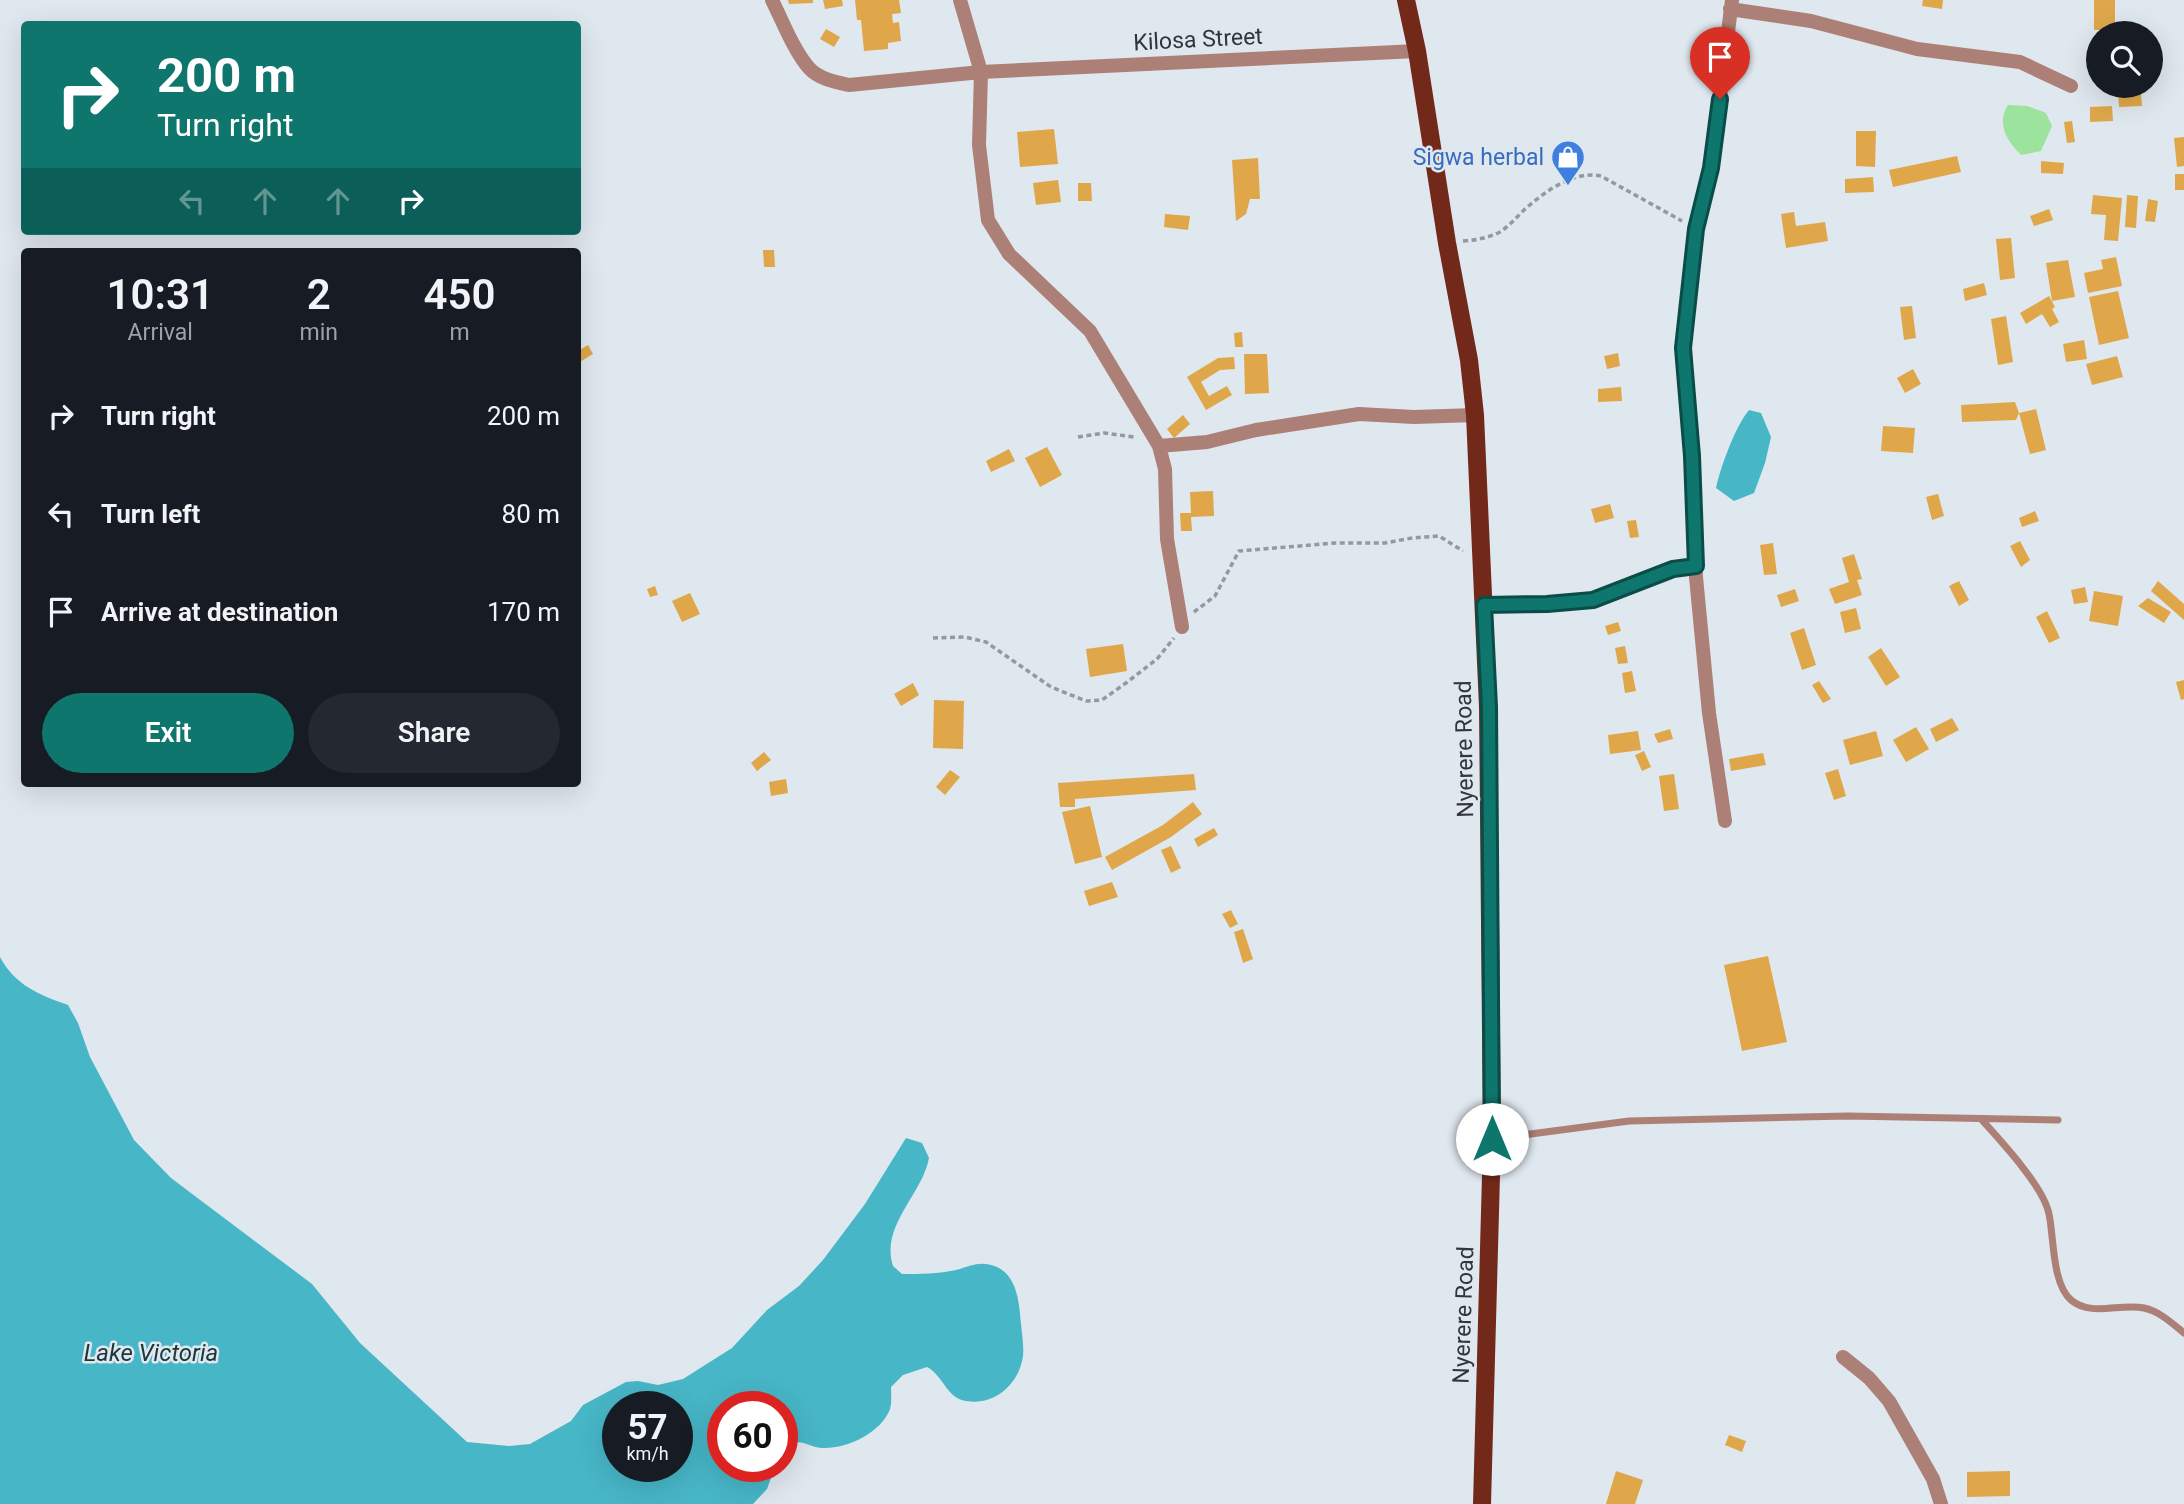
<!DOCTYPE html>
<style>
body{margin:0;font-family:Roboto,sans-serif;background:#242831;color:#f1f3f6;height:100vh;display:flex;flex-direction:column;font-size:26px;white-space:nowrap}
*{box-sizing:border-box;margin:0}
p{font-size:23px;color:#9ea1a6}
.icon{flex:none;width:38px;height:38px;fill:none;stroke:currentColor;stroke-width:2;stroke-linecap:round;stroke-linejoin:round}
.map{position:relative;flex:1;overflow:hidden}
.details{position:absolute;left:21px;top:248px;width:560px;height:539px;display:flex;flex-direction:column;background:#171b24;border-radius:7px;box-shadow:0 7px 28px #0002}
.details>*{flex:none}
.hud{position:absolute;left:21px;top:21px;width:560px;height:214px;border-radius:7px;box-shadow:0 7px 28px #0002;background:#0f766e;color:#fff;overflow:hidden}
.tools{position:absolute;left:2086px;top:21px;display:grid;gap:14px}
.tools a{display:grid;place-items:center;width:77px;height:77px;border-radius:50%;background:#171b24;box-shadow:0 7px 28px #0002;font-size:35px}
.speed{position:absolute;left:602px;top:1391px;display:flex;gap:14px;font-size:35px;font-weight:700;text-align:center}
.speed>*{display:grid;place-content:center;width:91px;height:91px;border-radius:50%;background:#171b24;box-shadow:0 7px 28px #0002;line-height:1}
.speed small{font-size:18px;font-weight:400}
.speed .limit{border:10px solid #d22;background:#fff;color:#111}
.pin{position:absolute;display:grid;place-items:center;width:60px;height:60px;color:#fff;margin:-72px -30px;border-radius:50% 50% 50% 0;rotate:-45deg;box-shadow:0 0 7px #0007}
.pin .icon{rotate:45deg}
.me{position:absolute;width:77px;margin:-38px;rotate:0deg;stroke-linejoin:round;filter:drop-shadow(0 0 5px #0008)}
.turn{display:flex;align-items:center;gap:24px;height:147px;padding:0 21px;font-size:32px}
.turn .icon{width:91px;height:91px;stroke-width:2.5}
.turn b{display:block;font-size:49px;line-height:60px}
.lanes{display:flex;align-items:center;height:66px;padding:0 21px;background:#0003;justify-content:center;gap:35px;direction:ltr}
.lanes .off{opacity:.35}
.eta{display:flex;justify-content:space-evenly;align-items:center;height:119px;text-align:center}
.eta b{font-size:42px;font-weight:600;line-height:49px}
.button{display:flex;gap:14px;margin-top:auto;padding:14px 21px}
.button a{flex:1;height:80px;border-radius:42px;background:#0f766e;color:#fff;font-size:28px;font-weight:600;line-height:80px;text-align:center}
.button a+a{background:#242831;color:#f1f3f6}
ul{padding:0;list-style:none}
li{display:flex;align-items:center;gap:21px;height:98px;padding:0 21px}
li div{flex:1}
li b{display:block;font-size:26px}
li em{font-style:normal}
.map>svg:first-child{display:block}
.green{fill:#9ce39d}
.water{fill:#47b6c7;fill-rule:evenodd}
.building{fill:#dfa74a}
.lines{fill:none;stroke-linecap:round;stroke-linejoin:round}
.path{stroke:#93999e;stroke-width:3.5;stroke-dasharray:5 3.5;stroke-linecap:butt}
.lane{stroke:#ac8076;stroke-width:7}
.street{stroke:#ac8076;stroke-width:14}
.primary{stroke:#73291a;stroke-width:18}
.route-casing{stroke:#0a4d48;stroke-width:18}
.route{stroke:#0f766e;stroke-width:12}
.labels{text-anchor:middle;stroke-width:5;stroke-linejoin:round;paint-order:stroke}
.street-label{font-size:23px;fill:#333639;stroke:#dfe7ef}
.shop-label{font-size:23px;fill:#366cbe;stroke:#dfe7ef;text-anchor:end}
.water-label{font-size:24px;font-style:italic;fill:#1d363a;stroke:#dfe7ef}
</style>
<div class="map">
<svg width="2184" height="1504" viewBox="0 0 2184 1504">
<rect width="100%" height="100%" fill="#dfe7ef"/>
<path class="green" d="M2008,105L2027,106L2046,113L2052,126L2041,151L2021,155C2007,141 1996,124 2008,105Z"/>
<path class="water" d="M1749,410L1761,413L1771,437L1765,463L1754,493L1734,501L1716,488C1721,466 1735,427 1749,410Z
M0,957C15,985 39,995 68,1005L78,1023L90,1057L134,1140L171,1178L312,1284L360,1343L467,1442L509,1446L530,1444L571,1421L583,1405L626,1382L638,1381L658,1385L683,1379L732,1348L767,1310L799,1286L823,1260L865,1204L906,1138L922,1143L929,1158C922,1195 880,1226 893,1266L902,1274C919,1274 939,1274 956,1270C972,1266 980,1260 997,1267C1018,1277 1019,1304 1021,1324C1022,1334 1024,1346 1023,1356C1019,1384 995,1406 966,1401C946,1398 944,1376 927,1367L903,1375L891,1387C891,1394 892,1402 890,1409C881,1433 847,1449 822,1448C804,1447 801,1434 782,1451V1407H723V1466L775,1467L767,1489L753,1504H0ZM618,1407H677V1466H618Z"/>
<path class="building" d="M788,0H813V3L789,4Z
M823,0H842L843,6L825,9Z
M855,0H899L901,13L892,14L893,23L899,22L901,41L888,43V49L864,51L861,20H857Z
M1923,0H1943L1942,9L1922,6Z
M2094,0H2115V30H2094Z
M826,29L840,37L834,47L820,39Z
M2118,93H2141L2142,106L2119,107Z
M2112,106L2113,121L2090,122V107Z
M2072,121L2075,142L2067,143L2064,122Z
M1054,129L1058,164L1020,167L1017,132Z
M1856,131H1876L1875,167L1856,166Z
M2184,137V166L2177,167L2174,138Z
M1957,156L1961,172L1893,187L1889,170Z
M1258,158L1260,199H1250L1246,214L1236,221L1232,160Z
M2041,161L2064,163L2063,174L2041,173Z
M2175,174H2184V190H2175Z
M1873,177L1874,192L1845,193V179Z
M1058,180L1061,202L1036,205L1033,183Z
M1078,183H1091L1092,201H1078Z
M2093,195L2122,198L2118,241L2104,240L2106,215L2091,214Z
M2127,195L2138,196L2136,228L2125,227Z
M2148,199L2158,201L2155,222L2145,221Z
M2049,209L2053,220L2034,226L2030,216Z
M1794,212L1796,226L1825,222L1828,241L1786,248L1781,214Z
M1165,214L1190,216L1188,230L1164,227Z
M2011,238L2015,278L2000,280L1996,239Z
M763,250H774L775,267H764Z
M2116,257L2122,286L2088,293L2084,273L2103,269L2101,260Z
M2068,260L2075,297L2052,301L2046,263Z
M1984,283L1987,295L1965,301L1963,289Z
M2118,291L2129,338L2099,345L2089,297Z
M2049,296L2055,307L2052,309L2059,322L2050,327L2042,314L2026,324L2020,313Z
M1912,306L1916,338L1904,340L1900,307Z
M2006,316L2013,362L1998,365L1991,319Z
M1242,332L1243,347H1235L1234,333Z
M2084,340L2087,359L2066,362L2063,344Z
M588,345L593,354L578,363V351Z
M1618,353L1620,366L1607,369L1604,356Z
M1244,354H1267L1269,393L1245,394Z
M2117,356L2123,377L2092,385L2086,364Z
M1234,357L1235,369L1220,370L1201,382L1209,396L1227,386L1232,395L1206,410L1187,377L1218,358Z
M1913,369L1921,384L1905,393L1897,378Z
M1621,387L1622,401L1598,402V389Z
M2015,402L2019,413L2016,420L1962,422L1961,405Z
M2036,409L2046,450L2030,454L2019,413Z
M1183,415L1190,424L1174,438L1167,429Z
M1883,426L1915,428L1913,453L1881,451Z
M1047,447L1062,475L1040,487L1025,458Z
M1009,449L1015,461L991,472L986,461Z
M1213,491L1214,516L1191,517L1192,531H1181L1180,513H1191L1190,492Z
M1938,494L1944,516L1932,520L1926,497Z
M1610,504L1614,518L1595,523L1591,509Z
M2035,511L2039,521L2022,527L2019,518Z
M1636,520L1639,537L1630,538L1627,521Z
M2020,541L2030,560L2021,567L2010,546Z
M1773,543L1777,574L1764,575L1760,545Z
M1854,554L1862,579L1857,580L1862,595L1835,604L1829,589L1849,582L1842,558Z
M1959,581L1969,600L1959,606L1949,586Z
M2158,581L2184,604V620L2151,591Z
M655,586L658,595L650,597L647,589Z
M2085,587L2088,602L2074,604L2071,590Z
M1795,589L1799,601L1781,607L1777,595Z
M2094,591L2123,596L2118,626L2089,621Z
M690,593L700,614L682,622L672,601Z
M2148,598L2171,612L2164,623L2138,606Z
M1856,608L1861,629L1845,633L1840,612Z
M2047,611L2060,638L2049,643L2036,617Z
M1618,622L1621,631L1608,635L1605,626Z
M1804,628L1816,665L1802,670L1790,633Z
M1123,644L1127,671L1090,677L1086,649Z
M1625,646L1628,663L1618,664L1615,648Z
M1881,648L1900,677L1886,686L1868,657Z
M1632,671L1636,691L1625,693L1622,673Z
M2184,680V699L2181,700L2176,682Z
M1819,681L1831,699L1823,703L1812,685Z
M913,683L919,695L901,706L894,694Z
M934,700L964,701L963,749L933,748Z
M1952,718L1959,730L1936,742L1930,729Z
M1916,727L1929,749L1906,762L1893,740Z
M1670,729L1673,739L1658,743L1654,734Z
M1638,731L1641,750L1610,754L1608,735Z
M1876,731L1883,756L1850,765L1843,740Z
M1644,751L1651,767L1642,771L1635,755Z
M764,752L771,760L757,771L751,763Z
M1763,753L1766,765L1731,771L1729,759Z
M1838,769L1846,796L1834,800L1825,773Z
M950,770L960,777L945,795L936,787Z
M1194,774L1196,790L1075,799V807H1060L1058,783Z
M1674,774L1679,809L1664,811L1659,776Z
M786,779L788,793L771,796L769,782Z
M1193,802L1202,814L1171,837L1112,870L1105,857L1163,825Z
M1090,806L1102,857L1075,864L1062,812Z
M1214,828L1218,835L1198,847L1194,839Z
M1171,846L1181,868L1171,873L1161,850Z
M1112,882L1118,897L1089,906L1084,891Z
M1231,910L1238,924L1230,928L1222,914Z
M1243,929L1253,959L1243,963L1234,932Z
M1768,956L1787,1042L1742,1051L1724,965Z
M1729,1435L1746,1441L1742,1452L1725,1445Z
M1616,1471L1643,1480L1635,1504H1606Z
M2010,1471V1496L1967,1497V1472Z"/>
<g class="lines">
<path class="path" d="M1463,241C1476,240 1488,238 1500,232C1509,226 1516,218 1524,210C1544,192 1574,170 1601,176L1682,221
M1078,437L1104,433L1134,437
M1194,612L1215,596L1239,551L1335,543H1385L1412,538L1439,536L1463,551
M933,638L965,637L986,642L1051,687L1086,701L1102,700L1126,683L1157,659L1174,638"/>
<path class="lane" d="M1981,1119C2000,1140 2044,1187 2049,1214C2054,1237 2052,1284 2071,1300C2091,1317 2120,1303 2144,1308C2159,1311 2172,1323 2184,1333
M1493,1139L1629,1121L1848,1116L2058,1120"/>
<path class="street" d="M772,0C782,20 794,51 809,68C819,79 835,82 849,85L981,72L1417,51
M960,0L981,72L979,145L988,220L1009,254L1090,331L1159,446L1165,469L1167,539L1182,627
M1730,9L1811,21L1917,49L2020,62L2071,86
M1159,446L1207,442L1256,430L1359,414L1414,417L1475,415
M1484,605L1547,604L1593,600L1673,569L1696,566
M1725,821L1709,713L1696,577L1692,456L1683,348L1696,229L1711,168L1732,0
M1843,1357L1869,1378L1889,1401L1933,1479L1941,1504"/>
<path class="primary" d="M1406,0L1417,51L1447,243L1469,360L1475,415L1488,707L1492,1139L1482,1504"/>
</g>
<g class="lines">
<g class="route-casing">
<path id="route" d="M1492,1139L1489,707L1484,605L1547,604L1593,600L1673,569L1696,566L1692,456L1683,348L1696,229L1711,168L1720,99"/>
</g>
<use href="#route" class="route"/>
</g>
<defs>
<g id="shop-pin" transform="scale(1.75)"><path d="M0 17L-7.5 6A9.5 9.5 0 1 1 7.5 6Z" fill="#3f7fe0" stroke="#dfe7ef"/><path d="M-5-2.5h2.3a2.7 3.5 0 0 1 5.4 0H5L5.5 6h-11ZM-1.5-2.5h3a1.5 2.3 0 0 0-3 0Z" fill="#fff"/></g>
</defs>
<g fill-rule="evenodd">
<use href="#shop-pin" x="1568" y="157"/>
</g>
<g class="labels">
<g class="street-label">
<text transform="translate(1198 39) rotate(-3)" y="8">Kilosa Street</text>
<text transform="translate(1464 749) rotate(-91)" y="8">Nyerere Road</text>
<text transform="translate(1463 1315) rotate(-88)" y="8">Nyerere Road</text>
</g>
<g class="shop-label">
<text x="1544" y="165">Sigwa herbal</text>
</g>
<g class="water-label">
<text x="151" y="1361">Lake Victoria</text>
</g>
</g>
</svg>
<div class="tools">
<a><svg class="icon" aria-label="search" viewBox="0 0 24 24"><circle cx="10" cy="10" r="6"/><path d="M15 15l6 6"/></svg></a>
</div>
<div class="speed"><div>57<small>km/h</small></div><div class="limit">60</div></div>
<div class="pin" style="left:1720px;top:99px;background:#d93025"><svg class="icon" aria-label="arrive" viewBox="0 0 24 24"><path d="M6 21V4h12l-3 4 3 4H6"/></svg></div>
<svg class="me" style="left:1492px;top:1139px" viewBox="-20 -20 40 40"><circle r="19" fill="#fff"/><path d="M0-13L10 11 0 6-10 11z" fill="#0f766e"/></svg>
<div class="hud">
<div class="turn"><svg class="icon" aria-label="right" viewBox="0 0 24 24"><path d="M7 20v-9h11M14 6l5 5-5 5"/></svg><div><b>200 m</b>Turn right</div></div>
<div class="lanes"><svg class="icon off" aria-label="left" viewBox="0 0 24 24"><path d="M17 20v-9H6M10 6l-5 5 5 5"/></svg><svg class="icon off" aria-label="ahead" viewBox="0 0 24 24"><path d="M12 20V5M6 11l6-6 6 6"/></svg><svg class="icon off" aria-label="ahead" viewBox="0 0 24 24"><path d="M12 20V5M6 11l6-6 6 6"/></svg><svg class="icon" aria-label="right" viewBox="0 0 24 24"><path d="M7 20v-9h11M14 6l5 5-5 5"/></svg></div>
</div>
<section class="details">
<div class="eta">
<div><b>10:31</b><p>Arrival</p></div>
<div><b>2</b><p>min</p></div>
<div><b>450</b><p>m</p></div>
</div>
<ul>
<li><svg class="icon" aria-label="right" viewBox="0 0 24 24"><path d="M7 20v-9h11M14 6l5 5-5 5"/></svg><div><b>Turn right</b></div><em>200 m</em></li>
<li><svg class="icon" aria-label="left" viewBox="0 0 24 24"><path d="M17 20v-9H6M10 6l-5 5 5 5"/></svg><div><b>Turn left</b></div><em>80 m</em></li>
<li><svg class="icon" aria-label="arrive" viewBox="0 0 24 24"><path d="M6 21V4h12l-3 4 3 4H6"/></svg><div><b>Arrive at destination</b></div><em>170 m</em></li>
</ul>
<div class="button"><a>Exit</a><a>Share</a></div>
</section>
</div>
